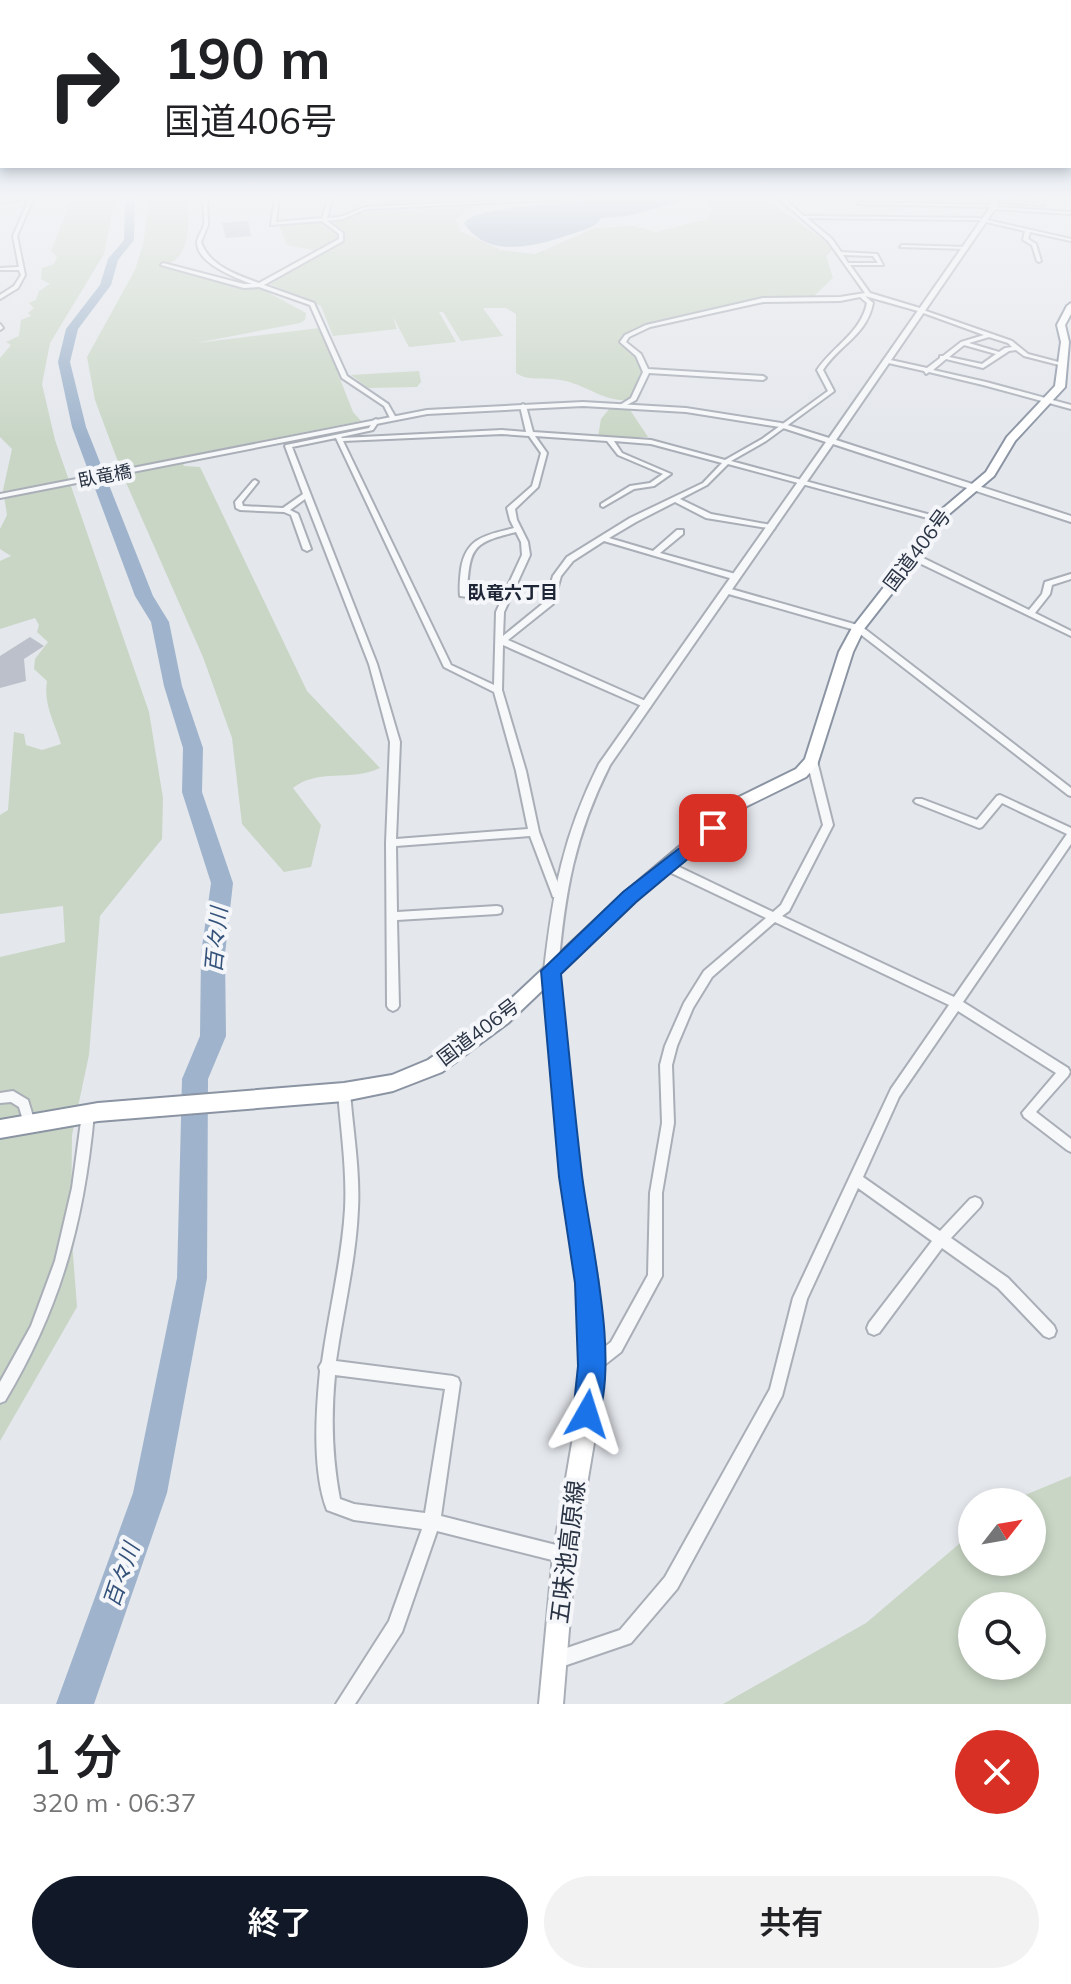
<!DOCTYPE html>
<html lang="ja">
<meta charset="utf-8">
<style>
body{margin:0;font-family:Mulish,"Noto Sans JP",sans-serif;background:#f2f2f2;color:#202124;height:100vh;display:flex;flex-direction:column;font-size:30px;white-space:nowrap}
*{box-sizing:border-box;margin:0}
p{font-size:26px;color:#757577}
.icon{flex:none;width:44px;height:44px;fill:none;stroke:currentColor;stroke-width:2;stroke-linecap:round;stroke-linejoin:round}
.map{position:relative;height:1704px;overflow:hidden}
.drawer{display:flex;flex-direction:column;background:#fff;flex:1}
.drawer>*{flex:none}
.banner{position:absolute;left:0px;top:0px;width:1072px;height:168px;box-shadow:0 4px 12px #0003;background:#fff;color:#202124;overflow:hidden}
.needle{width:52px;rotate:59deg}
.fabs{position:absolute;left:958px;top:1488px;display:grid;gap:16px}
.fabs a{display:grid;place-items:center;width:88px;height:88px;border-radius:50%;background:#fff;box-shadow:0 4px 12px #0003;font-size:40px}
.pin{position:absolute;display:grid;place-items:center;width:68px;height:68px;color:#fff;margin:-34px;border-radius:16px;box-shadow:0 4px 12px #0006}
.me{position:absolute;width:88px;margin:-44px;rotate:6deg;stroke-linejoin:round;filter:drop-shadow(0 0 6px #0008)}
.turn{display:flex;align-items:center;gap:28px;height:168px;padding:0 32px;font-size:36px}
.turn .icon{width:104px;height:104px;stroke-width:2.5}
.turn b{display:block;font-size:56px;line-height:68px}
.round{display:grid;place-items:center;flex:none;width:84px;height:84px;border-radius:42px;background:#f2f2f2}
.overview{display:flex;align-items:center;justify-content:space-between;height:136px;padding:0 32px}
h1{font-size:48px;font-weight:600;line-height:60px}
.primary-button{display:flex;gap:16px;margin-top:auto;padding:16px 32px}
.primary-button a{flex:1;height:92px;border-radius:48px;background:#111827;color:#fff;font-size:32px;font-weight:600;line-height:92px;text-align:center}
.primary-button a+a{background:#f2f2f2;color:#202124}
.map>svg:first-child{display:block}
.green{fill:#c9d6c5;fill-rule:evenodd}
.water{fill:#9fb4cc}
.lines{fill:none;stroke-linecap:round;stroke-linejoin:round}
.river{fill:#9fb4cc;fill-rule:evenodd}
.building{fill:#bbc0ca}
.minor-casing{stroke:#a9aeb7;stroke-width:4}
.tertiary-casing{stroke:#a9aeb7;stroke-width:4}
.secondary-casing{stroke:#a9aeb7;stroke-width:4}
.trunk-casing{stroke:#8b94a3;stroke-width:4}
.minor{fill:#f7f8fa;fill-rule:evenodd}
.tertiary{fill:#f7f8fa;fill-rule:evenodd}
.secondary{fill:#fff;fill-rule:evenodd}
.trunk{fill:#fff;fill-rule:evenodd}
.route{fill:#1a73e8;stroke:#114b97;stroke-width:2}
.labels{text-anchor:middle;stroke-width:8;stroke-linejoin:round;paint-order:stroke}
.far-street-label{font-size:18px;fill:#2b3445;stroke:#f4f6f9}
.far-neighbourhood-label{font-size:18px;font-weight:bold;fill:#1d2536;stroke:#f4f6f9}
.street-label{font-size:20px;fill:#2b3445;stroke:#f4f6f9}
.water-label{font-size:22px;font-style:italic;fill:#34527a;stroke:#f4f6f9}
.near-street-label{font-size:24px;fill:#2b3445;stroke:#f4f6f9}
</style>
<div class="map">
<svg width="1071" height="1704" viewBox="0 0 1071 1704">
<rect width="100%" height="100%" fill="#e4e7ec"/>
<path class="green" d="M72,199H115L104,254L50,343L42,384L55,440L149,712L163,798L162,839L100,916L89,1055L72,1135L71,1228L77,1307L0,1441V957L65,942L63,906L0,914V815L8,810L14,732L24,734L26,745L42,750L61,744C55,723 43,705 47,681L34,669L35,659L48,642L37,632L39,625L35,618L0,629V561L11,556L0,549V529L7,515L3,490L12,449L0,437V358L11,345L6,342L19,336L21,320L31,316L28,313L34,308L29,303L36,300L39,291L50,284L41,279L42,268L54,264L57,257L51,251Z
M150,199H188C188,223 192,254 167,265L244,289L258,287L306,313L305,320L300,323L196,343L320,328L353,412L361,421L180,457L184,466L200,467L307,691L380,768C352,782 317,768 293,788L321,825L311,867L284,872L242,824L232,738L203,657L124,478L95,400L87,357L135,270L143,245Z
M396,199H422L427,204L423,205L471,206L456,220L460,231L501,250L535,254L595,228L634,226L656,232L707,219L711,210L706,199H766L830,245L832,250L826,256L833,278L814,296L701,312L649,326L627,336L623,343L639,355L646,372L634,399C605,405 588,384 560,380C545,377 529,382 516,373V314L506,308H483L503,336L461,341L443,312H439L456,342L409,347L393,317L397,329L333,336L321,306L270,284L342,240L343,234L326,221L381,208L383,201Z
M322,221L340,238L317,251L287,245L279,225Z
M419,371L421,382L417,387L368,388L351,375Z
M610,408L630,410L648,437H598L601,419Z
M1071,1476V1704H723L866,1623L972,1533V1562H1032V1502H1008ZM972,1606H1032V1666H972Z"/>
<path class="water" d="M596,199H691L627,216L601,218C596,228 585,229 575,233C542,244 488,262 464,223C475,205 572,205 596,199Z"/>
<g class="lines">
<path class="river" d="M125,199H135L134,240L118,260L111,285L78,329L70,362L86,427L153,596L169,622L182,686L203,748L202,792L233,883L225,954L226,1036L208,1079L207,1278L167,1493L94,1704H56L133,1493L177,1278L182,1079L200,1036L201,954L211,883L182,792L183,748L164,686L151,622L135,596L72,427L58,362L66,329L100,285L108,259L124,240Z"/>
</g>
<path class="building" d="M248,221L251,236L226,238L222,223Z
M30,637L44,646L24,659L26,681L0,688V656Z"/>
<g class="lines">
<g class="minor-casing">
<path id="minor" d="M29,199H33L17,236L25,275L18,288L0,299V295L14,286L21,275L19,270H0V268L19,267L13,236Z
M203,199H207L208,225L201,242C209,266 237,275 259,283L339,239V234L322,221L271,225L275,199H279L276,222L322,218L328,199H332L327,218L340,217L365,207L529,199H569L366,209L343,219L327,221L343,233V241L264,285L314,303L347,376L388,404L396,418L393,420L390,418L384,406L342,378L310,305L259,287L244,288L161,265L163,263L244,284H252C236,278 198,264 197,243C197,237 202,232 204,225C205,217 203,208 203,199Z
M779,199H784L804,216L978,218L1071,239V241L1030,232L1028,239L1036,244L1041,261L1039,262L1037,261L1032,245L1023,240L1025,231L978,220L807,218L832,239L841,252L877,254L883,265H850L870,293L923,309V310L1012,341L1028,354L1066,364L1063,366L1024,356L1016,350L1009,351L983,368L946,359L933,370L986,382L1071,405V409L983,385L929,372L926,374L924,371L884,362L883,361L886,359L927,368L940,358V356H943L961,342L984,335L918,311L865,296L873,303C867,335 839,345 823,370L834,391L833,392L766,441L731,461L942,518L935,520L728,464L707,485L680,499L711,514L771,525L775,527L774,529L706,518L675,502L636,522L609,538L653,551L677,530H683V534L660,553L739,575V579H733L604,541L573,561L561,576L553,604L508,640L650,703L651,705L650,707H644L503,645L502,690L526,771L539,832L562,894L561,897H553L552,894L530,836L396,846L397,912L497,906L501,907L502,910L501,913L497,914L397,920L399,1006L397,1009L393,1011L389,1009L387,1006L386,843L390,742L369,664L305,499L290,510L298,514L311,549L307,551L303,549L291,515L284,512L240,510L236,508L235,502L253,481L255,480L258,482L242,502L243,506L283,508L303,494L285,446L286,445L369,428L374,420L376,419L379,421L373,430L341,437L342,438L502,430L526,432L520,406L523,404L526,406L533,432L651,440L725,460L762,439L828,391L817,370C833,346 861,333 867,303L860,297L840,301L763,302L650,327L629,337L626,342L641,354L648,369L763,376L766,378L763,380L649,373L636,400L623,407L620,405L631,398L643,372L636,356L620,342L625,335L646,325L763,298L840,297L865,293L828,241ZM843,255L873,256L878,263H848ZM989,337L1008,343L1012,347L1005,348L999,352L969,343ZM964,345L996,354L982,364L949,357ZM502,434L529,436L541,453L532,486L507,508L510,520L514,528C487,535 466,537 461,569C460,578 459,587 460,596L501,601L496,612L494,685L451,665L343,441ZM535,436L607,441L618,455L663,474L650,483L630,486L601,504V506L603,507L634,489L654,486L671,474L622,453L614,441L651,444L722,463L703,483L630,518L567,557L553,576L546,601L503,636L504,612L530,555L528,542L517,520L515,509L538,487L547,453ZM336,438L444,667L494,692L516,771L528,829L396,839L400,742L377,664L292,447ZM516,532L521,542L522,555L503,596L467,592C470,547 472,543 516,532Z
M1038,199H1042L1043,205L992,201L994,200L1039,203Z
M859,202L994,205L996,207L1071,212V214L993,209L991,207L857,204Z
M902,245L966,247L968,248L966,249L900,247Z
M0,324L3,328L0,330Z
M911,555H917L1029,610L1042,594L1045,582L1071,574V579L1052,585L1050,594L1035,613L1071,631V636L911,559Z
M725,589H731L861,626L1071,788V796L1068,795L855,630L725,593Z
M812,758L817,761L833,825L789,911L782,916L954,997L1067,834L1002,803L982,827L979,828L916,803L914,801L916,799H922L977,820L997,796L1000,795L1071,828V844L963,1002L1068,1068L1070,1072L1068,1076L1036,1112L1071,1139V1152L1067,1150L1024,1117L1022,1113L1056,1073L958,1011L899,1097L863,1177L940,1231L970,1199L975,1197L980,1199L982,1203L980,1207L951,1238L1008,1278L1054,1326L1056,1331L1054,1336L1049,1338L1044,1336L998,1288L942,1248L879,1333L874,1335L869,1333L867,1328L869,1323L932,1241L858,1188L807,1299L782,1396L677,1589L631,1643L555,1669L549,1666L546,1660L549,1654L620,1630L665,1577L770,1389L793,1298L891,1089L949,1005L775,922L712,977L693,1008L677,1046L672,1065L674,1123L662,1193V1276L621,1352L598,1370L593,1372L588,1370L586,1365L588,1360L611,1342L648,1275L650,1193L662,1123L660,1065L665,1046L684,1003L704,971L766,918L665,870L664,867L669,863L673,864L773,912L781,905L823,825L807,761Z
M344,1087L348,1088L350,1092C353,1131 360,1170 358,1209C356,1260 343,1311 336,1361L453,1376L458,1378L460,1383L441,1516L564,1547L570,1549L572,1555L570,1561L564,1563L437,1531L402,1632L355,1704H336L389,1621L422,1529L354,1520L327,1510C312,1471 316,1412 320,1371L319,1367L322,1362C329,1311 342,1260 345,1209C347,1170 341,1131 338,1092L340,1088ZM335,1375L445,1389L425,1513L354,1504L340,1499C332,1457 331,1417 335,1375Z
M13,1091L28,1100L35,1123L33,1127L29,1129L25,1127L19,1107L11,1102L0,1103V1093Z
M88,1108L92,1110L94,1114C84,1222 61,1307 5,1401L0,1403V1382L31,1326L55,1261L72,1188L82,1114L84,1110Z"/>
</g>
<g class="tertiary-casing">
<path id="tertiary" d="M0,199H25L0,203Z
M991,199H997V206L836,440L1071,516V522L833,444L610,765C574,837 565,892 558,971L556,975L551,976L546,975L544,971C553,891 563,836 599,764L826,442L780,427L686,412L583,406L427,414L0,498V494L427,410L583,402L686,408L781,423L829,438L991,206Z"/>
</g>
<g class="secondary-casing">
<path id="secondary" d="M551,965L556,967L559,971L580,1177L598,1283L601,1366L595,1437L575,1555L563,1704H539L553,1555L573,1437L581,1366L578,1283L562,1177L543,971L546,967Z"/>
</g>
<g class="trunk-casing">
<path id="trunk" d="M1071,303V314L1065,325L1069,342L1065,387L1015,441L994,476L942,520L918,560L864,629L853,652L817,765L806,777L747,806L636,901L508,1023L442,1072L393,1091L344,1101L98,1121L0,1138V1120L98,1103L344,1083L392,1075L428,1060L496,1013L624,893L737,798L796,769L805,759L839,652L852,628L909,555L934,516L986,472L1007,437L1055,386L1061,342L1057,325L1067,306Z"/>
</g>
<use href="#minor" class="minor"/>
<use href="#tertiary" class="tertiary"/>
<use href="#secondary" class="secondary"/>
<use href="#trunk" class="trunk"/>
</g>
<linearGradient id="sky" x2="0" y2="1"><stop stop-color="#8bb4dd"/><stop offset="0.45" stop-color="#f3f4f6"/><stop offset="1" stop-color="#f3f4f6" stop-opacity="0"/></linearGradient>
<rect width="1071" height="438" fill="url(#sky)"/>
<path class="route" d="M713,822L722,828L719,833L636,902L561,974C568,1041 574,1108 582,1175C590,1240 621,1363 596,1423L587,1427L577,1423L573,1414L578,1366L575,1283L559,1177L541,971L623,892Z"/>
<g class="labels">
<g class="far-street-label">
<text transform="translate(105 476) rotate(-11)" y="6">臥竜橋</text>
</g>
<g class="far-neighbourhood-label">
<text x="513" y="599">臥竜六丁目</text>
</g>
<g class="street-label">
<text transform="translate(917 550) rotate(-53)" y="7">国道406号</text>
<text transform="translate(478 1032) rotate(-37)" y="7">国道406号</text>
</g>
<g class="water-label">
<text transform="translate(216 940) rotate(-85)" y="8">百々川</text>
<text transform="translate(121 1575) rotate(-71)" y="8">百々川</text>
</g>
<g class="near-street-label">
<text transform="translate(568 1552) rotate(-83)" y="8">五味池高原線</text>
</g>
</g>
</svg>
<div class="fabs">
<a><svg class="needle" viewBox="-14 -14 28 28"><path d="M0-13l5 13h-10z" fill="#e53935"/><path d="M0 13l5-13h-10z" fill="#757577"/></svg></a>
<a><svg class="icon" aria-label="search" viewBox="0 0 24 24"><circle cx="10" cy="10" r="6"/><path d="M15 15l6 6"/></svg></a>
</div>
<div class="pin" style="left:713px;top:828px;background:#d93025"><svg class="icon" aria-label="arrive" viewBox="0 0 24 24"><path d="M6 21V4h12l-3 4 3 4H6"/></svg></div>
<svg class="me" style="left:587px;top:1414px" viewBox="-20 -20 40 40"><path d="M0-17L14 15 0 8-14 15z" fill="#1a73e8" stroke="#fff" stroke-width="4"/></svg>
<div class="banner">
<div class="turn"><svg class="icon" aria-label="right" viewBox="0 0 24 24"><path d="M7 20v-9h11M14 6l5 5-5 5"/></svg><div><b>190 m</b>国道406号</div></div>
</div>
</div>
<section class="drawer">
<div class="overview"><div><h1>1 分</h1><p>320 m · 06:37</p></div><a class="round" style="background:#d93025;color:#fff"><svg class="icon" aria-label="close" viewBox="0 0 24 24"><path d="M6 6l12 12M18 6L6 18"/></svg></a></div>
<div class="primary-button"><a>終了</a><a>共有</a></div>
</section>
